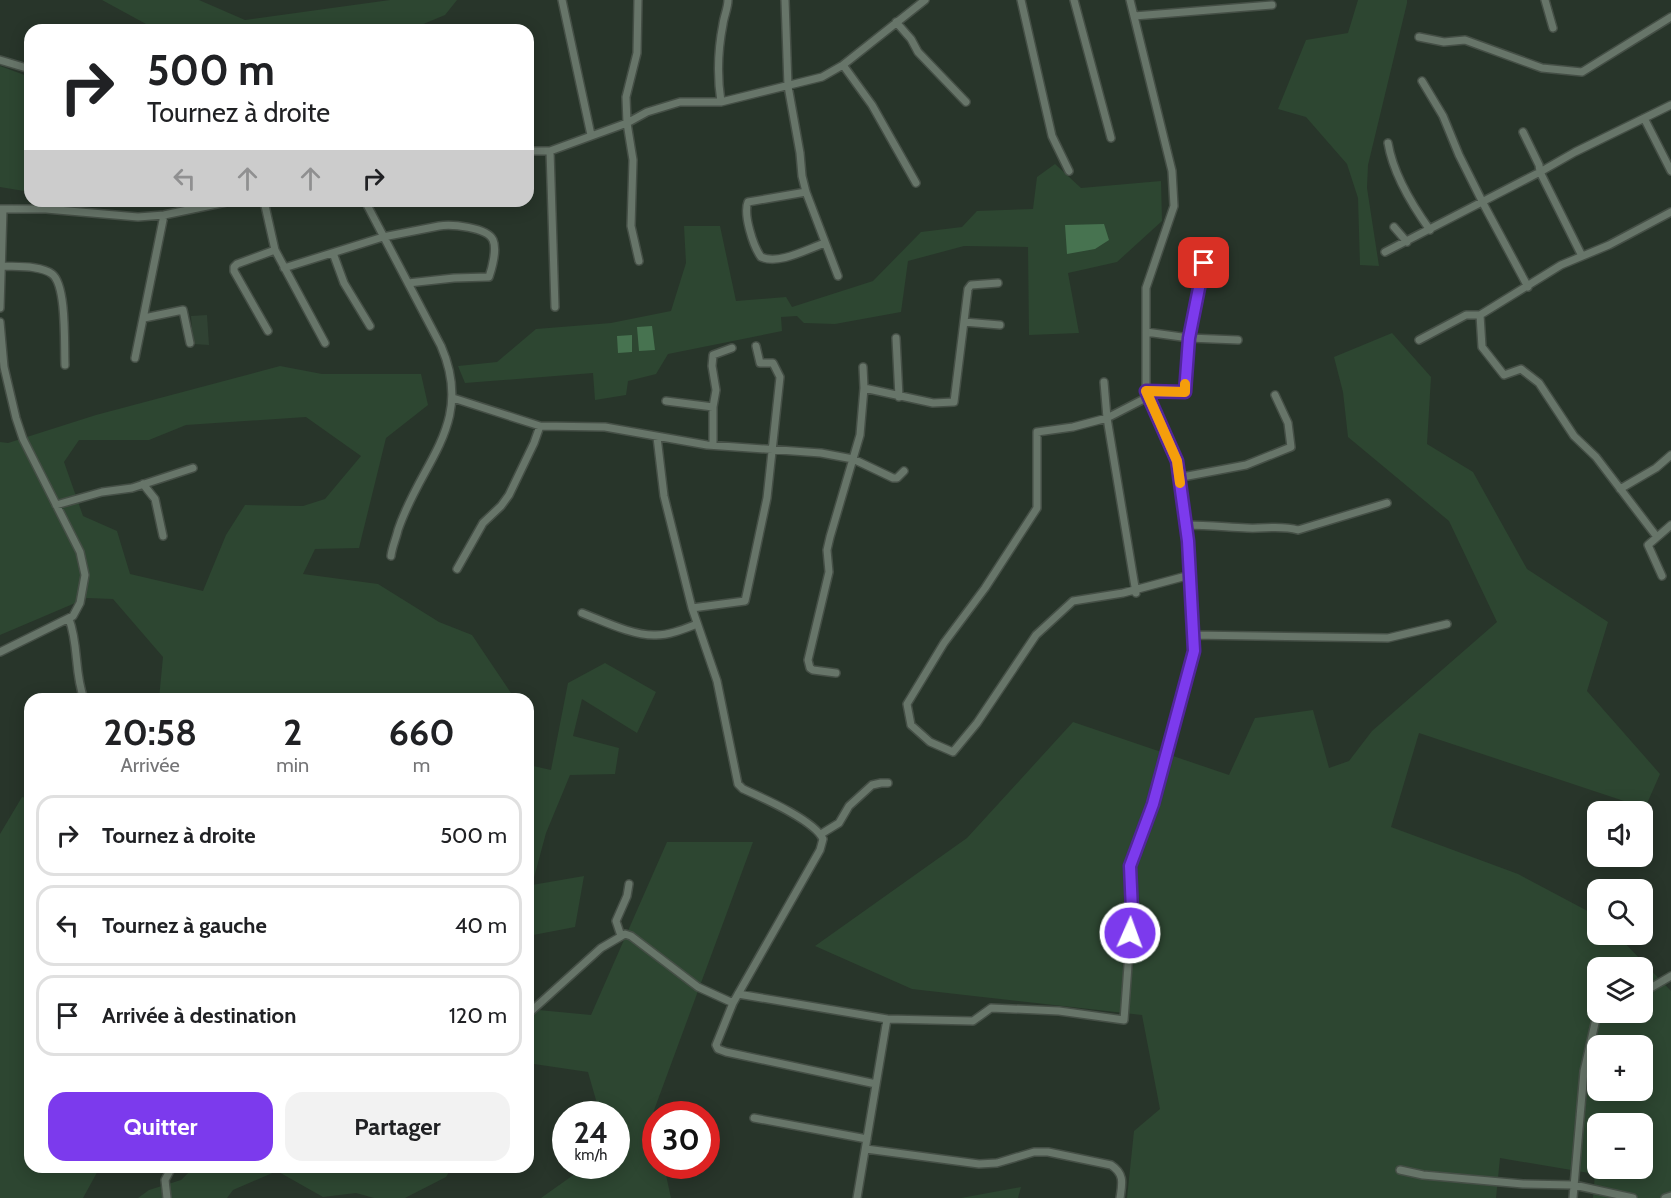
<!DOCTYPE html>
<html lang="fr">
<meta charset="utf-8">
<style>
body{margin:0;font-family:Cabin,sans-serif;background:#f2f2f2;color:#202124;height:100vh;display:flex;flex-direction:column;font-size:22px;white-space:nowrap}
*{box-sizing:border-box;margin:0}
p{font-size:20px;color:#757577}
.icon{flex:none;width:33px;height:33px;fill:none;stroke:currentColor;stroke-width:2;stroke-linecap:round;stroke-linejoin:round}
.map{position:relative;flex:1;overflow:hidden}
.side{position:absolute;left:24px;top:693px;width:510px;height:480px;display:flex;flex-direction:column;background:#fff;border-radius:18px;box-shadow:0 3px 15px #0003}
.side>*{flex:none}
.hud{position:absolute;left:24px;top:24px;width:510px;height:183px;border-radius:18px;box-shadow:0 3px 15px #0003;background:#fff;color:#202124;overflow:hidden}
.fabs{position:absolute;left:1587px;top:801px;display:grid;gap:12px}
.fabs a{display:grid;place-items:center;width:66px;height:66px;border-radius:12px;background:#fff;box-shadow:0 3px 15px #0003;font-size:30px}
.speed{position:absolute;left:552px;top:1101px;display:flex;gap:12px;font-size:30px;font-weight:700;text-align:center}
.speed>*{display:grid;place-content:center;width:78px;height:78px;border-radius:50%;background:#fff;box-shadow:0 3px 15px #0003;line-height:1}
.speed small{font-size:15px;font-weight:400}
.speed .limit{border:9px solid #d22;background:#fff;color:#111}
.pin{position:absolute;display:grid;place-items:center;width:51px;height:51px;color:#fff;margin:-26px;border-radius:12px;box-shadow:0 3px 9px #0006}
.me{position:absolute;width:66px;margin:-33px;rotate:2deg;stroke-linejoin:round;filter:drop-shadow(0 0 4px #0008)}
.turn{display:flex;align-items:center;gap:21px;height:126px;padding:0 24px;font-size:27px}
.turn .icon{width:78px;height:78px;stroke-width:2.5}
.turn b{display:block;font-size:42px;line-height:51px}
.lanes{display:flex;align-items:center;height:57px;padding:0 24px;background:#0003;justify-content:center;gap:30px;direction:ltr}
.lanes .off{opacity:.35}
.eta{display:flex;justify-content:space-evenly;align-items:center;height:102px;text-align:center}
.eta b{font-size:36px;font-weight:700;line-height:42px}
.cta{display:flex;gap:12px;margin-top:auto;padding:12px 24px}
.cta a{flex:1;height:69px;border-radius:18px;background:#7c3aed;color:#fff;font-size:24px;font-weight:700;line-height:69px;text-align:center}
.cta a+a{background:#f2f2f2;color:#202124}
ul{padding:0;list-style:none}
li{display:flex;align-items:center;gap:18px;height:81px;margin:0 12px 9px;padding:0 12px;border:3px solid #e0e0e0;border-radius:18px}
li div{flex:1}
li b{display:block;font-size:22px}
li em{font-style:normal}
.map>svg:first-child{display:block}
.built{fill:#304233}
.green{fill:#2d4631;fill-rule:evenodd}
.water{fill:#477350}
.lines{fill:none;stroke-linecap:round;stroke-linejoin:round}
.minor-casing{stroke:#454f46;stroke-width:10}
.minor{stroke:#677569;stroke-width:7}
.route-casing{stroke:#51269a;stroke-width:15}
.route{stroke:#7c3aed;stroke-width:10}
.slow{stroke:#f59e0b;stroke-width:10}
</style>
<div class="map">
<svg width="1671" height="1198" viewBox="0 0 1671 1198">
<rect width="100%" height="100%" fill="#28352a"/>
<path class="built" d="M207,315L209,345L193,344L191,316Z"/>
<path class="green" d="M102,0H199L245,20L390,0H457L445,15L409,30H157Z
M1358,0H1407V3L1368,165L1367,188L1379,266L1360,265L1358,198L1347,164L1306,117L1278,109L1306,40L1348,33Z
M0,66L30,77V192L0,187Z
M1055,164L1081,188L1161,181L1162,221L1117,262L1068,273L1079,333L1029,335L1028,247L964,246L908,261L901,312L835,324L804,323L797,316L781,317L782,331L668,354L656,374L628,381L626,395L595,400L593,373L465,383L458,366L497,362L536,329L611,323L671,311L686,263L684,226H720L736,301L786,297L792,307L873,281L921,232L962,227L977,211L1033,209L1037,177Z
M1392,333L1431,377L1427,444L1473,472L1527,569L1608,622L1587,691L1660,774L1645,808L1419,733L1391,827L1518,874L1597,916L1598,934L1617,935L1671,991V1198H1593L1595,1174L1500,1158L1496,1198H1127L1134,1131L1160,1109L1142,1015L912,989L815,946L967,838L1073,722L1229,775L1255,718L1313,710L1329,768L1349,761L1372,731L1497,622L1449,521L1348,437L1343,392L1334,357ZM1598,968H1642V1012H1598ZM1598,1046H1642V1090H1598ZM1598,1124H1642V1168H1598Z
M280,366L322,374H421L428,405L386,438L359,548L315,549L303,574L378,584L439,622L472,635L515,699H159L163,657L113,599L87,598L0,635V442L8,443L96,415ZM306,417L361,456L325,499L303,506L245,505L226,535L203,591L130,574L117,531L83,516L64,462L79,440H149L186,425Z
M605,663L656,692L637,733L582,699L573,736L619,748L615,774L570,775L546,833L532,885L584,876L575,927L528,936V760L529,765L551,770L568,683Z
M22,797L30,799V1167H100L83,1198H0V834Z
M667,842H753L653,1113L656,1124V1166H664L671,1198H541L586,1166H616V1114H600L588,1072L534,1064L528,1067V1009L591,1015Z
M194,1167H452L446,1177L405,1198H374L356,1193L323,1197L277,1171L233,1190L227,1198H138L149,1190L181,1180Z
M1021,1187L1018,1198H961Z"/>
<path class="water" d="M1104,224L1109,240L1095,249L1067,254L1065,225Z
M652,326L655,350L639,351L637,327Z
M632,335V352L618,353L617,336Z"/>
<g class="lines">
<g class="minor-casing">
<path id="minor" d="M562,0L591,135
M638,0L637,53L626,97L627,123L633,160L631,226L639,261
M785,0L788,86L800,153L802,176L806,192L838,276
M1021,0L1052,136L1069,171
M1074,0L1111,138
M1545,0L1553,28
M1134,16L1272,5
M896,22L911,39L918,52L966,102
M1419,37L1444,42L1465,40L1542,68L1582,72L1671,17
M0,60L30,69
M843,65L872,105L916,183
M1422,81L1443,116L1459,155L1484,205L1528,287
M721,102C717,76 718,49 723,24C724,16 728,8 728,0
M1644,118L1671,171
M1523,132L1539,165L1540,172L1575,152L1671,105
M1388,143C1393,173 1412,205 1430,230
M528,151H550L627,123L647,112L680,102H721L822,77L843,65L925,0
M550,151L555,307
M806,192L748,202C743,214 753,246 761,257C779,265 807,249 825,243
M264,201L275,250L325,343
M365,201L441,346C475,424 421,461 398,530C396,539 392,547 391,556
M0,209H46L138,217L164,215L231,201
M1394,227L1407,242
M1208,244L1189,338L1238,340
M1385,252L1540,172L1582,256
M333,253L344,283L370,326
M1,266C16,267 40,265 52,274C67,285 64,346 65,365
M284,268L383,237L439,226C451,224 487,227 493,240C497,249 492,268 489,277L454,278L408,283
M0,308L3,209
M1480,315L1482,347L1504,375L1521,369L1539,383L1574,436L1596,457L1657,537
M144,318L183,310L190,343
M0,322L4,367L16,418L23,439L80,552L85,575L80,603L73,616L0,652
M964,322L1000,325
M268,331L234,271V267L237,264L275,250
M896,338L899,397
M1419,340L1466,315H1480L1561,265L1609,245L1671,212
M135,358L164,215
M1104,382L1107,418L1136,593
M864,388L933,403L954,402L968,289L971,285L998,283
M1146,391L1185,392L1189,338L1146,332
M453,398L540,426L605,427L707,445L821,453L853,459L893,478H897L904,471
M1144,399L1107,418L1073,427L1037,432V508L985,588L944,643L907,704L911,725L930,742L953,752L977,723L1036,635L1073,601L1123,593L1190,575
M666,401L713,407
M657,437L664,496L692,608L717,681L738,784L743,789C763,798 814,820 823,839L820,850L733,1003L716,1045L718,1049L726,1052L876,1084
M713,445V407L716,390L712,366L713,355L732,348
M1177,478L1246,465L1291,447L1288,423L1275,395
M143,484L155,499L163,536
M1620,489L1656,468L1671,455
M56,505L102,492L132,488L193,468
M1186,525C1207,525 1226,527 1247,528C1264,529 1281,525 1298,530L1387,503
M457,569L483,523L501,506L509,495L534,443L540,426
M1662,576L1648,545L1671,525
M692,608L745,601L747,592L767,498L780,377L773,363H760L756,346
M582,613C603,621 633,636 656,635C670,635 684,629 697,624
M69,619C79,645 74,673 84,699
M1192,635L1388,638L1447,624
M836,673L813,670L810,668L808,660L829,572L827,550L830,537L860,435L864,388L863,367
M821,834L839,823L849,806L872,785L881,783H888
M621,936L616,921L627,896L629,884
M1642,993L1671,976
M738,994L887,1019L973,1021L991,1008L1059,1011L1124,1020L1132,911L1130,866L1153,804L1194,651L1188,541L1177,461L1146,391V288L1174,206L1172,171L1130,0
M528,1014L601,948L625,934L631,936L698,987L733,1003
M754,1118L867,1139
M866,1149L979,1164L997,1163L1034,1152H1048L1111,1165C1125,1174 1122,1184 1120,1198
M1400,1170L1423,1175L1523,1184L1574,1185L1633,1198
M167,1198L165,1180L172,1167
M857,1198L887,1019
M1573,1198L1584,1071L1596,1019L1600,1012
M1665,1198L1671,1196"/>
</g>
<use href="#minor" class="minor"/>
</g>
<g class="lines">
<g class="route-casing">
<path id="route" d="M1130,933L1132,911L1130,866L1153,804L1194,651L1188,541L1177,461L1146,391L1185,392L1189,338L1204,263"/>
</g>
<use href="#route" class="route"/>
<path class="slow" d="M1180,483L1177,461L1146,391L1185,392V384"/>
</g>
</svg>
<div class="fabs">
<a><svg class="icon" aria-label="sound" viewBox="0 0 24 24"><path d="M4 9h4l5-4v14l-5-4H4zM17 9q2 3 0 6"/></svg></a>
<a><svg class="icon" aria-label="search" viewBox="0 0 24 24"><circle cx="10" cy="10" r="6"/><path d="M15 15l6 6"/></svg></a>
<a><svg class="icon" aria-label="layers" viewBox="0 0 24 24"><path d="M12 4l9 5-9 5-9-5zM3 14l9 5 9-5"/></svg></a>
<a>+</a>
<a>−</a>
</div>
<div class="speed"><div>24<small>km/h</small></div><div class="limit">30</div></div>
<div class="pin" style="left:1204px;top:263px;background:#d93025"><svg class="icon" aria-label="arrive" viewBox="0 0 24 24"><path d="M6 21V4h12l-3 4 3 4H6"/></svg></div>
<svg class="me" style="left:1130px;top:933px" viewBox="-20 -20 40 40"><circle r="17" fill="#7c3aed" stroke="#fff" stroke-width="3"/><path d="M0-11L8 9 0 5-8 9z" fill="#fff"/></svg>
<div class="hud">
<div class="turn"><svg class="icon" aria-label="right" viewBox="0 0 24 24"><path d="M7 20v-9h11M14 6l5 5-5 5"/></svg><div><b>500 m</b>Tournez à droite</div></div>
<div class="lanes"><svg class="icon off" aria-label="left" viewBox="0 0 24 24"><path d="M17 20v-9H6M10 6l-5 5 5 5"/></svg><svg class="icon off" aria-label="ahead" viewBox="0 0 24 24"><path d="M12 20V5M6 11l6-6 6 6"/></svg><svg class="icon off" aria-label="ahead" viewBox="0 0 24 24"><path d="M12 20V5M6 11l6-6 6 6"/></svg><svg class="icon" aria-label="right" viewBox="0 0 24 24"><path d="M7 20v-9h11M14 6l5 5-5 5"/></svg></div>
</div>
<section class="side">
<div class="eta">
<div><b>20:58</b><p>Arrivée</p></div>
<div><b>2</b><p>min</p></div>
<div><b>660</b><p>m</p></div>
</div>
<ul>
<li><svg class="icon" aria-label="right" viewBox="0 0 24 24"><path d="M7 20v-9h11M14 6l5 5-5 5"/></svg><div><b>Tournez à droite</b></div><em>500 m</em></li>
<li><svg class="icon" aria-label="left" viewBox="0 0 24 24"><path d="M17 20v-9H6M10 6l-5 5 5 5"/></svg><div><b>Tournez à gauche</b></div><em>40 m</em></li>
<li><svg class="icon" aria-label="arrive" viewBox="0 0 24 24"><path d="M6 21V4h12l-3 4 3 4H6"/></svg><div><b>Arrivée à destination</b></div><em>120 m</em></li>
</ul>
<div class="cta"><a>Quitter</a><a>Partager</a></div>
</section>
</div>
